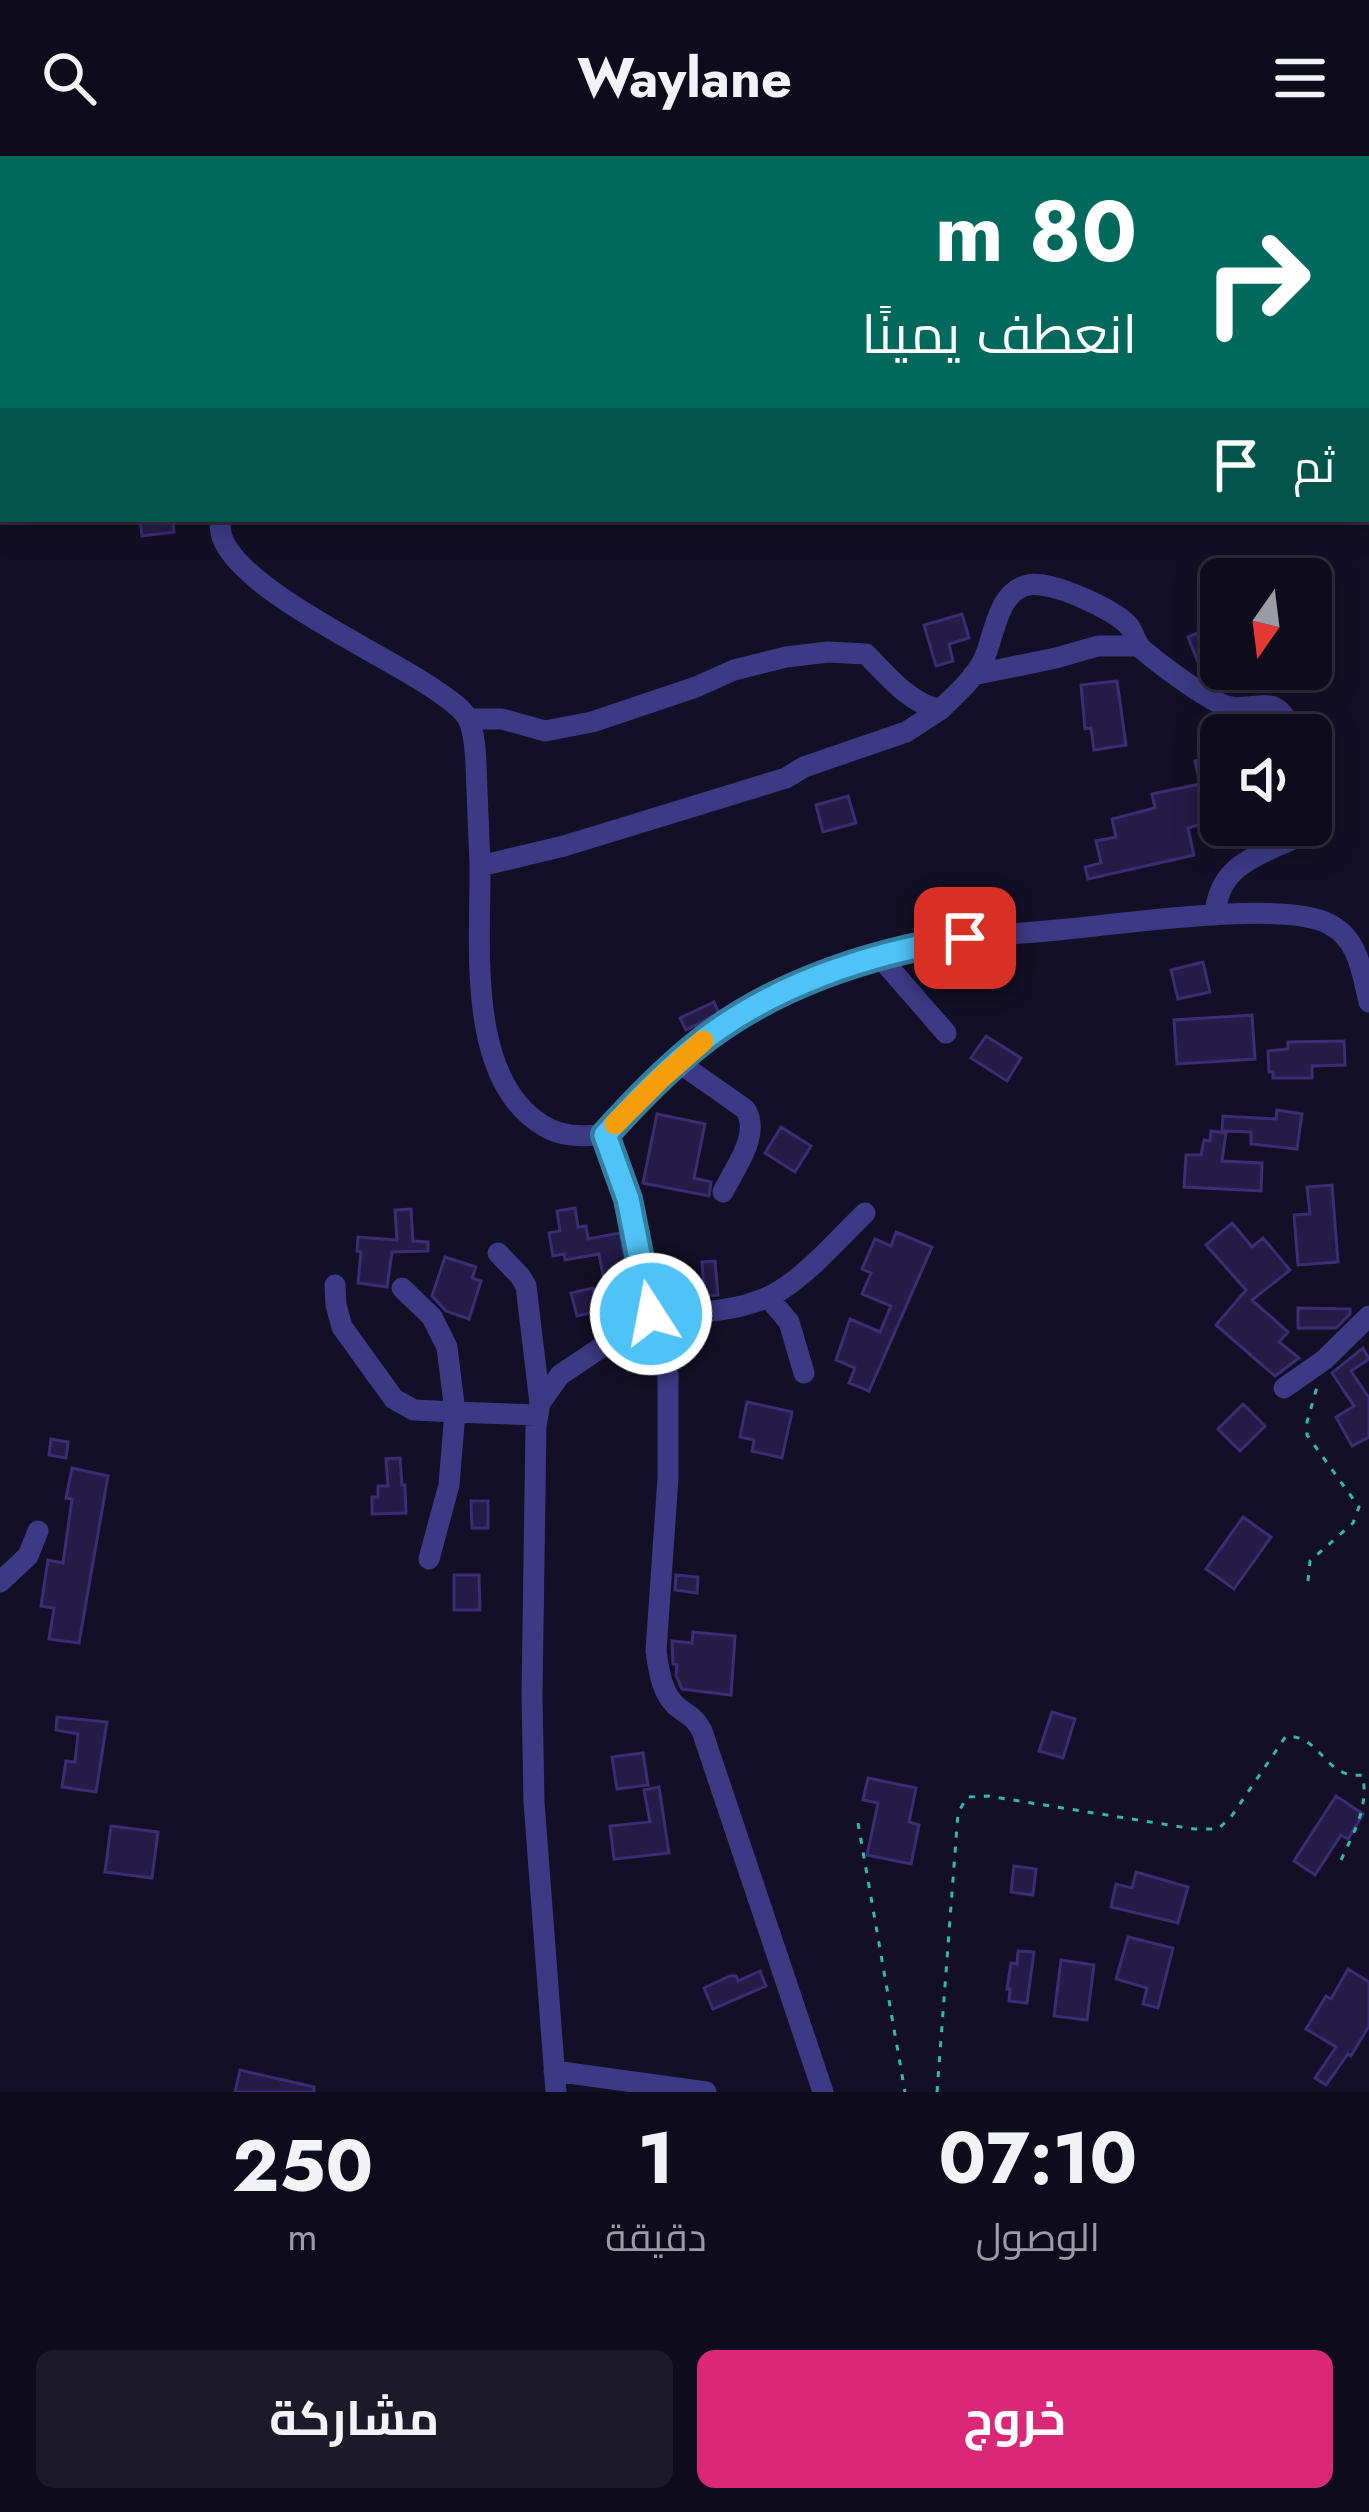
<!DOCTYPE html>
<html lang="ar">
<meta charset="utf-8">
<style>
body{margin:0;font-family:Jost,Cairo,sans-serif;background:#1c1929;color:#f1f3f6;direction:rtl;height:100vh;display:flex;flex-direction:column;font-size:45px;white-space:nowrap}
*{box-sizing:border-box;margin:0}
p{font-size:39px;color:#9b9ba3}
.icon{flex:none;width:66px;height:66px;fill:none;stroke:currentColor;stroke-width:2;stroke-linecap:round;stroke-linejoin:round}
.map{position:relative;height:1936px;overflow:hidden;direction:ltr}
.details{display:flex;flex-direction:column;background:#0e0b1c;flex:1}
.details>*{flex:none}
.top-card{position:absolute;left:0px;top:0px;width:1371px;height:366px;box-shadow:0 6px 30px #0003,0 0 0 3px #2e2b3b;direction:rtl;background:#00695c;color:#fff;overflow:hidden}
.needle{width:78px;rotate:194deg}
.tools{position:absolute;left:1200px;top:402px;display:grid;gap:24px}
.tools a{display:grid;place-items:center;width:132px;height:132px;border-radius:18px;background:#0e0b1c;box-shadow:0 6px 30px #0003,0 0 0 3px #2e2b3b;font-size:60px}
.pin{position:absolute;display:grid;place-items:center;width:102px;height:102px;color:#fff;margin:-51px;border-radius:24px;box-shadow:0 6px 18px #0006}
.me{position:absolute;width:132px;margin:-66px;rotate:349deg;stroke-linejoin:round;filter:drop-shadow(0 0 9px #0008)}
.turn{display:flex;align-items:center;gap:42px;height:252px;padding:0 36px;font-size:54px}
.turn .icon{width:156px;height:156px;stroke-width:2.5}
.turn b{display:block;font-size:84px;line-height:102px}
.then{display:flex;align-items:center;height:114px;padding:0 36px;background:#0003;gap:24px;font-size:45px}
.eta{display:flex;justify-content:space-evenly;align-items:center;height:204px;text-align:center}
.eta b{font-size:72px;font-weight:700;line-height:84px}
.primary-button{display:flex;gap:24px;margin-top:auto;padding:24px 36px}
.primary-button a{flex:1;height:138px;border-radius:18px;background:#db2777;color:#fff;font-size:48px;font-weight:700;line-height:138px;text-align:center}
.primary-button a+a{background:#1c1929;color:#f1f3f6}
header{display:flex;justify-content:space-between;align-items:center;height:156px;padding:0 36px;background:#0e0b1c;font-size:54px;font-weight:700}
.map>svg:first-child{display:block}
.building{fill:#241b47;stroke:#3b2d73;stroke-width:3}
.lines{fill:none;stroke-linecap:round;stroke-linejoin:round}
.path{stroke:#2fb8b0;stroke-width:3;stroke-dasharray:6 9;stroke-linecap:butt}
.minor{stroke:#3d3a85;stroke-width:21}
.route-casing{stroke:#337fa1;stroke-width:30}
.route{stroke:#4fc3f7;stroke-width:21}
.slow{stroke:#f59e0b;stroke-width:21}
</style>
<header><svg class="icon" aria-label="menu" viewBox="0 0 24 24"><path d="M4 6h16M4 12h16M4 18h16"/></svg>Waylane<svg class="icon" aria-label="search" viewBox="0 0 24 24"><circle cx="10" cy="10" r="6"/><path d="M15 15l6 6"/></svg></header>
<div class="map">
<svg width="1369" height="1936" viewBox="0 0 1369 1936">
<rect width="100%" height="100%" fill="#130f26"/>
<path class="building" d="M140,363H172L174,376L142,380Z
M962,458L969,482L949,488L953,505L936,510L924,469Z
M1221,467V513L1247,514L1214,527L1204,521L1188,481Z
M1117,525L1126,589L1094,594L1091,572L1085,573L1081,529Z
M1221,599V662L1188,672L1194,699L1088,723L1085,711L1101,707L1096,685L1116,681L1112,663L1155,652L1152,638L1200,628L1195,605Z
M848,640L856,667L823,676L816,649Z
M1203,806L1210,836L1178,843L1171,814Z
M714,846L719,857L686,874L680,862Z
M1252,859L1255,903L1177,908L1174,864Z
M986,880L1021,902L1007,925L971,902Z
M1344,885L1345,909L1312,910V922H1273V916H1269L1268,895L1288,893V886Z
M1277,954L1302,958L1297,993L1251,988V976L1222,975L1223,960L1276,963Z
M657,958L705,968L694,1022L711,1026L709,1040L643,1027Z
M781,971L811,990L795,1016L765,997Z
M1211,975L1226,977L1222,1005L1262,1007L1261,1035L1184,1031L1186,999H1201L1204,984L1210,985Z
M1332,1029L1338,1106L1298,1109L1294,1059L1310,1058L1307,1031Z
M575,1052L578,1071L586,1070L588,1083L620,1077L629,1124L605,1129L599,1098L565,1104L564,1098L553,1100L549,1077L560,1075L557,1055Z
M411,1053L413,1085L428,1086V1095L392,1096L387,1131L358,1127L361,1096L357,1095L358,1081L397,1084L395,1054Z
M1232,1067L1252,1091L1263,1082L1290,1114L1252,1144L1288,1176L1279,1186L1299,1202L1275,1220L1216,1169L1246,1134L1206,1089Z
M896,1076L932,1091L869,1235L849,1227L855,1212L836,1204L850,1163L880,1176L891,1150L862,1138L871,1117L862,1113L875,1083L891,1090Z
M445,1101L476,1111L472,1122L481,1125L469,1163L446,1155L432,1140Z
M715,1105L718,1139L680,1142V1134H704L702,1106Z
M593,1132L599,1155L577,1160L571,1137Z
M1298,1152L1350,1153V1158L1336,1172H1298Z
M1363,1192L1369,1203L1351,1215L1369,1242V1281L1352,1290L1336,1261L1354,1250L1332,1217Z
M747,1246L792,1256L782,1302L752,1295L754,1284L740,1281Z
M1243,1248L1265,1270L1240,1295L1218,1273Z
M51,1283L68,1286L66,1302L49,1299Z
M400,1302L402,1329H405L406,1357L372,1358V1341H378V1330H388L386,1303Z
M72,1312L108,1320L79,1487L49,1483L54,1452L41,1450L48,1404L63,1407L72,1343L66,1342Z
M471,1345H488V1372H472Z
M1243,1361L1271,1381L1234,1433L1206,1413Z
M454,1419H479L480,1454H454Z
M676,1419L698,1421L697,1437L675,1434Z
M693,1476L735,1480L731,1539L682,1533L676,1519L677,1509L673,1508L672,1485L692,1487Z
M1052,1556L1075,1563L1063,1602L1039,1595Z
M57,1561L107,1566L96,1636L62,1631L66,1605L75,1606L78,1578L56,1574Z
M643,1597L648,1629L617,1633L612,1601Z
M868,1622L916,1632L909,1666L919,1669L911,1708L867,1699L878,1647L863,1644Z
M659,1631L669,1697L614,1703L610,1670L650,1666L644,1634Z
M1336,1640L1363,1658L1348,1683L1341,1679L1315,1719L1294,1705Z
M111,1670L158,1676L152,1722L105,1716Z
M1014,1710L1036,1713L1033,1739L1011,1736Z
M1136,1716L1188,1731L1178,1767L1111,1751L1116,1728L1132,1732Z
M1128,1781L1173,1792L1158,1852L1143,1848L1147,1832L1116,1823Z
M1018,1795L1034,1796L1027,1847L1009,1845L1010,1833H1007L1011,1807L1017,1808Z
M1061,1804L1094,1809L1087,1864L1054,1860Z
M1348,1813L1369,1826V1870L1351,1900L1348,1898L1326,1929L1315,1922L1336,1891L1306,1873L1326,1840L1331,1843Z
M760,1815L766,1830L713,1853L704,1832L730,1820H736L738,1825Z
M240,1914L314,1931V1936H235Z"/>
<g class="lines">
<path class="path" d="M1308,1425L1310,1405L1353,1367L1359,1351L1307,1279V1266L1317,1231
M858,1667L905,1936
M1341,1704C1354,1676 1368,1653 1363,1621
M937,1936L958,1657L967,1641L988,1640L1194,1673H1218L1231,1661L1286,1580C1325,1580 1324,1628 1369,1618"/>
<path class="minor" d="M239,3V0
M220,363C220,369 220,375 222,381C241,435 384,498 434,533C445,541 462,551 468,563C477,579 476,616 477,635C478,659 479,684 480,708C481,786 465,924 544,970C563,982 584,980 605,979C657,921 713,872 782,837C822,817 868,799 911,790C959,780 1008,779 1057,774C1116,769 1282,743 1329,768C1359,783 1362,817 1369,846
M973,519L1056,502L1098,490H1138
M468,563H502L545,575L592,566L696,531L734,514L786,501L828,496L866,498C888,520 908,546 940,554C955,539 973,524 983,505C995,481 996,436 1028,429C1050,424 1114,453 1129,470C1135,478 1135,487 1143,494C1162,510 1197,536 1219,547C1251,564 1276,526 1293,579
M1311,631L1317,649L1311,666
M480,710L564,690L786,622L804,611L906,576L940,554
M1215,759C1218,718 1242,706 1277,690C1290,684 1301,682 1309,669
M879,800L946,877
M678,906L745,953C762,978 734,1013 723,1036
M498,1097L520,1120L526,1130L540,1247
M335,1129L336,1149L342,1171L394,1243L414,1254L455,1256L449,1329L429,1403
M402,1132L432,1161L447,1191L455,1256L538,1259
M768,1141L789,1166L804,1217
M651,1158C693,1157 744,1157 781,1134C812,1114 839,1082 865,1057
M622,1177C642,1188 663,1195 668,1219V1322L656,1495C659,1516 662,1540 680,1553C691,1561 695,1562 702,1575L823,1936
M1284,1232L1324,1204L1369,1160
M0,1426L28,1400L38,1375
M554,1915L706,1936
M556,1936L534,1646L532,1539L536,1270L540,1247L560,1219L651,1158L628,1043L605,979"/>
</g>
<g class="lines">
<g class="route-casing">
<path id="route" d="M651,1158L628,1043L605,979C632,949 661,919 691,894C767,830 869,797 965,782"/>
</g>
<use href="#route" class="route"/>
<path class="slow" d="M615,968L661,922L703,885"/>
</g>
</svg>
<div class="tools">
<a><svg class="needle" viewBox="-14 -14 28 28"><path d="M0-13l5 13h-10z" fill="#e53935"/><path d="M0 13l5-13h-10z" fill="#9b9ba3"/></svg></a>
<a><svg class="icon" aria-label="sound" viewBox="0 0 24 24"><path d="M4 9h4l5-4v14l-5-4H4zM17 9q2 3 0 6"/></svg></a>
</div>
<div class="pin" style="left:965px;top:782px;background:#d93025"><svg class="icon" aria-label="arrive" viewBox="0 0 24 24"><path d="M6 21V4h12l-3 4 3 4H6"/></svg></div>
<svg class="me" style="left:651px;top:1158px" viewBox="-20 -20 40 40"><circle r="17" fill="#4fc3f7" stroke="#fff" stroke-width="3"/><path d="M0-11L8 9 0 5-8 9z" fill="#fff"/></svg>
<div class="top-card">
<div class="turn"><svg class="icon" aria-label="right" viewBox="0 0 24 24"><path d="M7 20v-9h11M14 6l5 5-5 5"/></svg><div><b>80 m</b>انعطف يمينًا</div></div>
<div class="then">ثم<svg class="icon" aria-label="arrive" viewBox="0 0 24 24"><path d="M6 21V4h12l-3 4 3 4H6"/></svg></div>
</div>
</div>
<section class="details">
<div class="eta">
<div><b>07:10</b><p>الوصول</p></div>
<div><b>1</b><p>دقيقة</p></div>
<div><b>250</b><p>m</p></div>
</div>
<div class="primary-button"><a>خروج</a><a>مشاركة</a></div>
</section>
